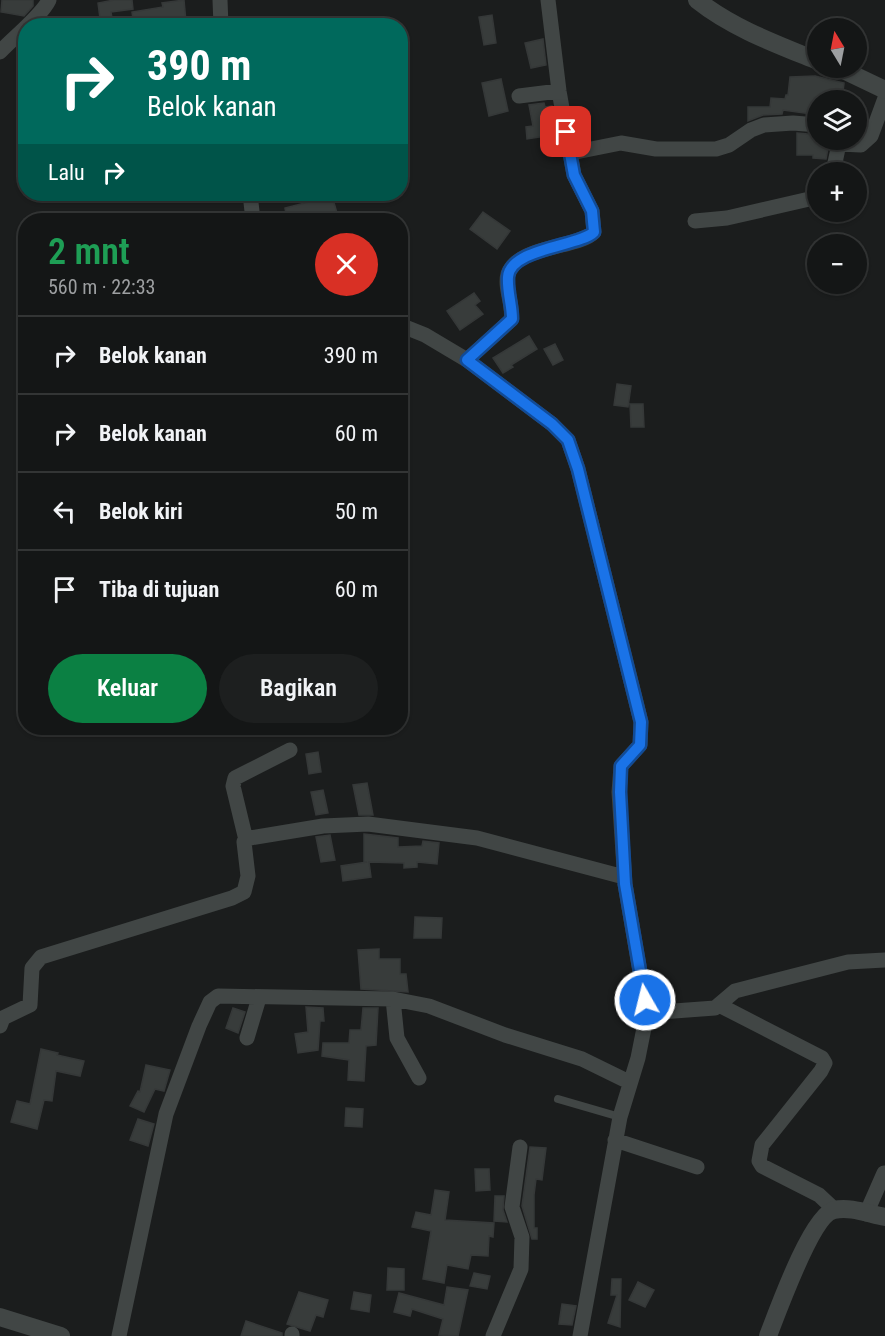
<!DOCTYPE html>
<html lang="id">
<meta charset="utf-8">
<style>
body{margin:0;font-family:"Roboto Condensed",sans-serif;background:#1d1f1f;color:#f1f3f6;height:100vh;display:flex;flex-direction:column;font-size:22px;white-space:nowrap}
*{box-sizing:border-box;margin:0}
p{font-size:20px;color:#9d9fa1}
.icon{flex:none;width:33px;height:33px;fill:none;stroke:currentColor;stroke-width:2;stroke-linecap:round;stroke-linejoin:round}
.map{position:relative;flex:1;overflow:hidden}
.drawer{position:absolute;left:18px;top:213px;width:390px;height:522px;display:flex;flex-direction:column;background:#141616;border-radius:24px;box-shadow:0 2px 4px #0004,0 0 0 2px #333535}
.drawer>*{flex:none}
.hud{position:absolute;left:18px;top:18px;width:390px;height:183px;border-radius:24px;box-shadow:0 2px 4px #0004,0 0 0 2px #333535;background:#00695c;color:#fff;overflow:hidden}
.needle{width:39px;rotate:350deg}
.fabs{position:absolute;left:807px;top:18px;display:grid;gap:12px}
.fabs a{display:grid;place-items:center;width:60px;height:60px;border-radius:50%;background:#141616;box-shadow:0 2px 4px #0004,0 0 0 2px #333535;font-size:30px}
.pin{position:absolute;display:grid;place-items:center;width:51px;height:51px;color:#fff;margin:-26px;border-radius:12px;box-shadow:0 3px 9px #0006}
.me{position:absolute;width:66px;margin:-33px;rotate:352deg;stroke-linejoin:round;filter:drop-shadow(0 0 4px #0008)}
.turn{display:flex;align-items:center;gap:21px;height:126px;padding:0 30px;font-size:27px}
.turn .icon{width:78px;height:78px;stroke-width:2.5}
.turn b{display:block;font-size:42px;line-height:51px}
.then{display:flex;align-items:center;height:57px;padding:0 30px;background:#0003;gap:12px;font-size:22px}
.round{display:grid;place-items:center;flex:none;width:63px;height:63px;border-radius:32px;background:#1d1f1f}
.summary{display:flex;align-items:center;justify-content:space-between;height:102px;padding:0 30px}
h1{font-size:36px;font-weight:600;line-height:45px;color:#1e9e55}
.action{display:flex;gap:12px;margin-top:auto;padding:12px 30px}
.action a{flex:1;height:69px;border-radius:36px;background:#0b8043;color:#fff;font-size:24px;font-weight:600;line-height:69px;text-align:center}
.action a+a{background:#1d1f1f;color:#f1f3f6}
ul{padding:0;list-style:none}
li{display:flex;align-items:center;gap:18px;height:78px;padding:0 30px;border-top:2px solid #333535}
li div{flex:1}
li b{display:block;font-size:22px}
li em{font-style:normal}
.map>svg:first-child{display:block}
.building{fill:#383c3b;stroke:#353838;stroke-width:1.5}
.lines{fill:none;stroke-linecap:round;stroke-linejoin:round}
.service{stroke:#414645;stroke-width:8}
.minor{stroke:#414645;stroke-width:15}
.tertiary{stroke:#414645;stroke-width:18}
.route-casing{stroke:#114b97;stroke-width:15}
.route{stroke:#1a73e8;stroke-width:10}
</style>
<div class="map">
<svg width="885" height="1336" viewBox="0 0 885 1336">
<rect width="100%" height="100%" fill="#1b1d1d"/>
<path class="building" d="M2,0H33V6L24,16L1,12Z
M114,0H132L133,9L111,12L113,24L101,26L98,3Z
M184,0L186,22L134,26L132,12L163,7L162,3Z
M492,15L496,43L484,45L479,17Z
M543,39L546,65L531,68L525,43Z
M815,76L844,83L842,100H818V115L783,110L782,114L763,115L748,121V107H770L771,98L785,99L786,95H788L790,77Z
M501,79L508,111L489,116L482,83Z
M544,103L545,107L552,106L554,119L550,120L552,135L527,139L526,127L533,126L529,105Z
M797,133L818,135V140H824L828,148L826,159L813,158V155H797Z
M332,196L337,213L310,220H287L285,208Z
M483,212L510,231L497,249L470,229Z
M474,293L480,301L475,305L483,314L460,330L447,311Z
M529,336L537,349L511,365L513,367L503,373L493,358Z
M555,344L563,360L553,365L544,349Z
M617,384L631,386L628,407L614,405Z
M630,404H643L644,427H631Z
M318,752L321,772L309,774L306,754Z
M367,783L373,815H359L353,785Z
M323,790L328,813L316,815L311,792Z
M364,834L398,838V847L422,846L423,841L439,843L437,864L417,862V867L404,868V863L369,862L371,877L343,881L341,866L367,862H364Z
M330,835L335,860L321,862L316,837Z
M415,917L442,918L441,938H414Z
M379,949V959H400V974H406L408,992L361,989L358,950Z
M306,1007L323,1008L324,1021H320L318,1050L298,1053L295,1034L308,1032Z
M233,1008L245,1012L238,1033L226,1028Z
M363,1008H378L376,1045L366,1046L364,1081L348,1080L349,1060L322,1056L323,1043H349L350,1030H361Z
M41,1049L58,1053L57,1055L84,1061L80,1076L56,1071L52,1101L44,1100L37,1129L11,1122L17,1101L30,1104Z
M146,1065L170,1070L164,1091L155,1089L144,1112L130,1106L138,1091L140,1092Z
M346,1108L363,1109L362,1127L345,1126Z
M138,1119L154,1124L148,1146L130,1140Z
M530,1147L546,1148L542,1180L536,1179L534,1195V1228H537V1239H532L522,1206Z
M475,1169H489L490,1190L476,1191Z
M435,1190L449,1192L445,1220L494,1223L493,1237L489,1236L488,1256L471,1255L468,1269L447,1265L444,1283L423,1279L431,1231L412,1227L416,1212L431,1215Z
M495,1196H504L503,1210L507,1222L494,1221Z
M388,1268L404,1269V1290H387Z
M474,1273L490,1276L487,1289L470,1286Z
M612,1279H621L620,1327L608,1323L617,1295H611Z
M638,1282L654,1290L645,1307L629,1300Z
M447,1287L468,1290L458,1336L439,1335L443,1319L412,1309L410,1316L394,1312L399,1293L444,1305Z
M299,1292L328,1300L323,1317L316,1315L310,1331L287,1324Z
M354,1292L371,1295L369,1312L351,1309Z
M562,1304L576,1306L572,1325L559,1324Z
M246,1321L282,1333V1336H241Z"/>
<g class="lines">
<path class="service" d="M558,1099L620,1117"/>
<path class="minor" d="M220,0L221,26
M548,0L559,91L574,175L592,211L594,232C579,248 518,245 508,274C504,288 514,306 511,320L467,360L552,424L568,440L578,469L641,722L640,745L621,766L619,792L625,884L647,1013L638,1058L620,1117L580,1336
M0,52C13,38 42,15 49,0
M519,96L559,91
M834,140L839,144L861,145L871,136L885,98
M571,153L621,143L656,149H716L729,145L751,130L764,125L793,123L818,125
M833,172L839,144
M250,194L253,220
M695,221L727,218L818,197
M400,325L425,335L467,360
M246,840L233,786L235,778L290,750
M393,999L397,1038L419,1078
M719,1005L822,1058L825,1063L821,1071L762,1145L759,1161L762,1166L819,1195L835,1210
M647,1013L715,1008L735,991L848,962L885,960
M0,1026L3,1018L30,1005L32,968L41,957L232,898L244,892L248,876L244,842L250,838L323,826L368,824L477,838L624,877
M247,1038L259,998
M615,1140L697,1167
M866,1214L884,1173
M119,1336L166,1114L199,1026L210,1002L218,996L393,999L429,1006L505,1035L582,1059L629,1082
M292,1336V1334
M493,1336L521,1269L522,1237L512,1207L520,1147"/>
<path class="tertiary" d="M697,0C732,28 776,44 818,61
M839,68L885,90
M0,1317L61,1336
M768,1336C777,1313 812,1215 834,1210C850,1206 869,1214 885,1217"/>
</g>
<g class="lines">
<g class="route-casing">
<path id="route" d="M566,132L574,175L592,211L594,232C581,246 510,248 508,277C507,291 512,305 512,319L467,360L552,424L568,440L578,469L641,722L640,745L621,766L620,792L625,884L645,1000"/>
</g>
<use href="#route" class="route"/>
</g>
</svg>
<div class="fabs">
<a><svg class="needle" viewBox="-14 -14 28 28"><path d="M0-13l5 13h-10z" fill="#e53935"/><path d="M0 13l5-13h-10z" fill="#9d9fa1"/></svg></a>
<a><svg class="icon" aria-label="layers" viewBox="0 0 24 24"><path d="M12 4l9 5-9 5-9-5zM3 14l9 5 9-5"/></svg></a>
<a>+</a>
<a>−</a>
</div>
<div class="pin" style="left:566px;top:132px;background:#d93025"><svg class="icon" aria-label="arrive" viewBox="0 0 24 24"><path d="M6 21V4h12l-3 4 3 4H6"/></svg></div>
<svg class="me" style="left:645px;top:1000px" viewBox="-20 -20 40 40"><circle r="17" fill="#1a73e8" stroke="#fff" stroke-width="3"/><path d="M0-11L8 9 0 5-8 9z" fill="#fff"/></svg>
<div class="hud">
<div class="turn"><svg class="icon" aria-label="right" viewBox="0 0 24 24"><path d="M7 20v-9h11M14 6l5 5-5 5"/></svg><div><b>390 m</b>Belok kanan</div></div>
<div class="then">Lalu<svg class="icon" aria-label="right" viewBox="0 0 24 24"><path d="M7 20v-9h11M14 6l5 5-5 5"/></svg></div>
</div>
<section class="drawer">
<div class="summary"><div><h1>2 mnt</h1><p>560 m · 22:33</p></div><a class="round" style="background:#d93025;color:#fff"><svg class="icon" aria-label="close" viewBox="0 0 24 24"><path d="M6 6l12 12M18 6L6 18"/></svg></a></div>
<ul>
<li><svg class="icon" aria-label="right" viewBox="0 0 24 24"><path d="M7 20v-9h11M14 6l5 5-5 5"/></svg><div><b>Belok kanan</b></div><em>390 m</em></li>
<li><svg class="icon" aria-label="right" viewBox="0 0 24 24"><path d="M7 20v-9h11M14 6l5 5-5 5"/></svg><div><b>Belok kanan</b></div><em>60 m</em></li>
<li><svg class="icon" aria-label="left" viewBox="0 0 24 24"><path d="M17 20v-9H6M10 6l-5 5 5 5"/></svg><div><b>Belok kiri</b></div><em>50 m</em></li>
<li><svg class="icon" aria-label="arrive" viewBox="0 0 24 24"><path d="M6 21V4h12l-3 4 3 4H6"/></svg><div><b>Tiba di tujuan</b></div><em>60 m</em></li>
</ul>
<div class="action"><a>Keluar</a><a>Bagikan</a></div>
</section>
</div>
